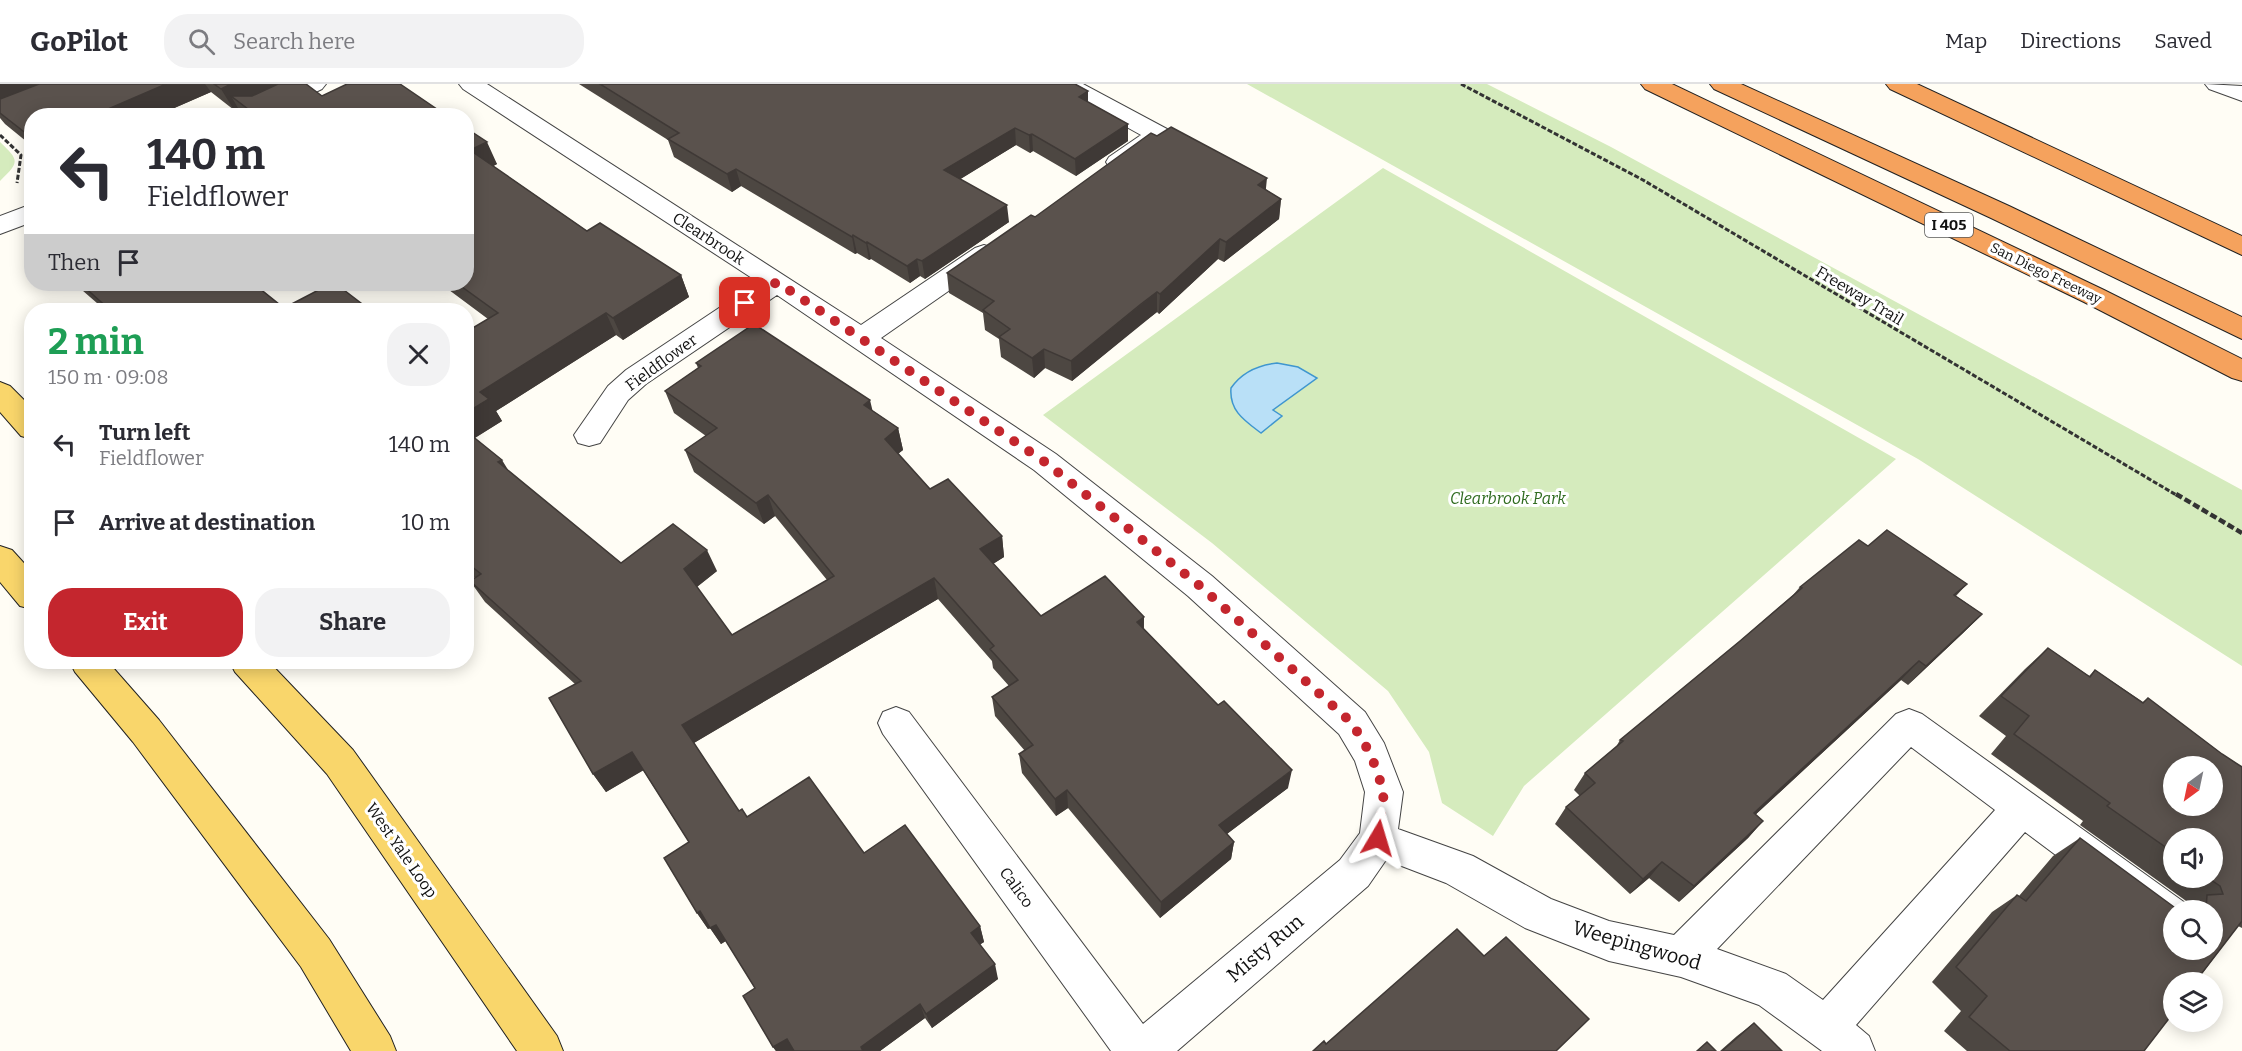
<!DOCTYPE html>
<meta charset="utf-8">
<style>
body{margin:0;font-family:Bitter,serif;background:#f2f2f3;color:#2b2b33;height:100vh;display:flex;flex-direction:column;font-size:22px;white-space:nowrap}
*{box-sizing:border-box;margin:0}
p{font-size:20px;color:#7c7c81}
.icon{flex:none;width:33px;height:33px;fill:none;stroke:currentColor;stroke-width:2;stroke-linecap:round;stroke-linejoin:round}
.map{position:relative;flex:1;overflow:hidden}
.drawer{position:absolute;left:24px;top:219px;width:450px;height:366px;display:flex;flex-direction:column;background:#fff;border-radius:24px;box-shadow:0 3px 15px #0003}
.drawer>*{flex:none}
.banner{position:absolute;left:24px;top:24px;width:450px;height:183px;border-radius:24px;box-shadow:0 3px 15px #0003;background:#fff;color:#2b2b33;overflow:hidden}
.needle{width:39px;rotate:213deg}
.controls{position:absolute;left:2163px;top:672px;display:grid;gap:12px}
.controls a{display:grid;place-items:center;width:60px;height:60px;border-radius:50%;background:#fff;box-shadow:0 3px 15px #0003;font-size:30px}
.pin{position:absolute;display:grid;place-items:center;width:51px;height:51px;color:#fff;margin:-26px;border-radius:12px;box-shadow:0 3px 9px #0006}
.me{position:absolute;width:66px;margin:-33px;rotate:7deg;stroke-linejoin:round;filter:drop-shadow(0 0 4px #0008)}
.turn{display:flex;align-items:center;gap:21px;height:126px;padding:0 24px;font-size:27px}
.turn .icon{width:78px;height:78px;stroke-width:2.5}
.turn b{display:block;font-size:42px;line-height:51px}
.then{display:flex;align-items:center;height:57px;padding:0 24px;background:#0003;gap:12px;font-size:22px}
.round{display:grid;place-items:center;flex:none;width:63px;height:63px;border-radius:24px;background:#f2f2f3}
.head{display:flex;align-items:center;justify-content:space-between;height:102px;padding:0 24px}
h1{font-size:36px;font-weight:700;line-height:45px;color:#1e9e55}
.primary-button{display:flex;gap:12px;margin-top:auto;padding:12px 24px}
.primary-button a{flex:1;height:69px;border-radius:24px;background:#c4262e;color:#fff;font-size:24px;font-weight:700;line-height:69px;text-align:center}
.primary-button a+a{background:#f2f2f3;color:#2b2b33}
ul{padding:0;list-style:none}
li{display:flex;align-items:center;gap:18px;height:78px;padding:0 24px}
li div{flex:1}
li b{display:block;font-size:22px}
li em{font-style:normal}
header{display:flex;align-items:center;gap:36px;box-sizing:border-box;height:84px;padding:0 30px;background:#fff;border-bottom:2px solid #e1e1e2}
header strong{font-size:28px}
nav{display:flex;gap:33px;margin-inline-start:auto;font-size:21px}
.search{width:420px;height:54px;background:#f2f2f3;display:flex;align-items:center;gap:15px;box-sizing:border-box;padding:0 21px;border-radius:24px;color:#7c7c81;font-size:22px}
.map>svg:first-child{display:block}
.green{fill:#d5ebbd}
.water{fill:#b9e0f7;stroke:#3f96cf;stroke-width:1.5}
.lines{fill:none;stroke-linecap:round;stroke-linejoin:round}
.minor-casing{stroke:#444;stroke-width:2}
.major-casing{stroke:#222;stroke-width:2}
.highway-casing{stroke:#222;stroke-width:2}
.path-far1{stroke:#333;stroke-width:3;stroke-dasharray:5 2;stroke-linecap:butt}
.path{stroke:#333;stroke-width:4.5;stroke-dasharray:7 3;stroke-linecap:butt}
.minor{fill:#fff;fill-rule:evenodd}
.major{fill:#f9d66b;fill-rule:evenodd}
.highway{fill:#f5a25d;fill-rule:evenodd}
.wall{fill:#4d4742;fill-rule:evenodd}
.shaded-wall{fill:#3f3936}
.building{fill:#5a524d;stroke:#3f3936;stroke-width:1.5;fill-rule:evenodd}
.route{stroke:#c4262e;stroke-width:10;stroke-dasharray:0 18}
.labels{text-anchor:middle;stroke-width:6;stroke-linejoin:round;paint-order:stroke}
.far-street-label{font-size:14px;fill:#111;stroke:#fff}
.shield{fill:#fff;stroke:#585858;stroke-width:1.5}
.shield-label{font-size:15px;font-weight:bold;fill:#111}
.street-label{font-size:16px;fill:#111;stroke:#fff}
.park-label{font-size:16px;font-style:italic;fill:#2f6b1f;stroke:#fff}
.near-street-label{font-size:20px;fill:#111;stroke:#fff}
</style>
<header>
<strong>GoPilot</strong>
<div class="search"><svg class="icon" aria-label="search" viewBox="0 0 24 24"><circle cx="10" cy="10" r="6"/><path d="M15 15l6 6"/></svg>Search here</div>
<nav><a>Map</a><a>Directions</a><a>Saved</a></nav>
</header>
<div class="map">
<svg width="2242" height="967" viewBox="0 0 2242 967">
<rect width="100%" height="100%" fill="#fffdf5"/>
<path class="green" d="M1247,0H1487L1611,63L2242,406V582L1918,375Z
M0,58C19,76 20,78 0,97Z
M1383,84L1896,375L1524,702L1493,752L1442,719L1429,668L1388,607L1212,459L1043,331Z"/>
<path class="water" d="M1277,279L1298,283L1317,294L1273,326L1282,332L1261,349C1245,337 1229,327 1231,304C1242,288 1258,281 1277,279Z"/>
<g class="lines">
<g class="minor-casing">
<path id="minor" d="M295,0H326L322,5L265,32H232L236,27Z
M459,0H487L861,241L975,164L984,161L993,164L997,170L993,176L881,254L1056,370L1212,492L1365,628L1384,659L1403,708L1398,745L1473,772L1551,815L1609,837L1674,851L1896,630L1909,625L1922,630L2188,821L2190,826H2174V854L2160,849L2025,748L1856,941L1869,952L1875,967H1822L1759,921L1681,893L1609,877L1525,844L1446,799L1386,776L1368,802L1177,967H1111L883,650L878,639L883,628L896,623L909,628L1143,940L1340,776L1360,749L1365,708L1355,677L1339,650L1188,512L1034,386L777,211L646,300L628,316L600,359L589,362L578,359L574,351L608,302L626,286L758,198L463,5ZM1911,663L1995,726L1823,916L1786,890L1717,865Z
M1054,0H1083L1167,45L1170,50L1167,55C1150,67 1130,89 1109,83L1106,78L1109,73L1141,51L1058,5Z
M2205,0L2242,2V17L2209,5Z
M32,120V138L0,150V132Z"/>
</g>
<g class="major-casing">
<path id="major" d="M0,298L10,302L32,324V355L21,352L0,328Z
M0,462L12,466L32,488V525L20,522L0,498Z
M70,578H108L159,636L329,855L390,952L396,967H351L301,883L133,658L75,588Z
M230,578H269L353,666L557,952L563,967H517L327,690L235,588Z"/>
</g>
<g class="highway-casing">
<path id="highway" d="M1641,0H1672L2104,206L2242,275V297L2232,294L2084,218L1645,5Z
M1710,0H1741L2009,122L2242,233V255L1991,134L1714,5Z
M1886,0H1917L2242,152V171L1890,5Z"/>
</g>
<path class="path-far1" d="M1461,0L1643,96L2178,412
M0,51L21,71L17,99"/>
<path class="path" d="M2176,410L2242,449"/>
<use href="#minor" class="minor"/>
<use href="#major" class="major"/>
<use href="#highway" class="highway"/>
</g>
<path class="wall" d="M0,0H306L322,12L447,32H243L238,24L234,26L211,8L156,32H32V62L5,40L0,34Z
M579,0H1075L1088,7V18L1128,40V57L1076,92L1033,67L1030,69L1016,61L960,95L1009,138L925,195L920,192L910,199L871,175L869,176L857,169L855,170L741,102L732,108L674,73L668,56Z
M466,44L497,80L493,82L587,147L681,191L689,213L623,256L616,251L496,327L502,337L475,354L509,387L621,479L717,487L697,503L732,551L827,496L775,432L764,440L694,388L685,366L706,352L674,329L665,307L698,284L696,279L873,327L898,344L903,366L898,370L930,405L1002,452L1004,473L993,480L1041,532L1144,533V545L1288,704L1227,750L1234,758L1231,775L1160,834L1068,724L1056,732L1022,689L1019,670L1025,667L995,632L992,613L1009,602L993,584L992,577L938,515L694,659L739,727L747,733L864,769L980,842L984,858L980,860L998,895L932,944L925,934L880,967H776L773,963L755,904L726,857L721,860L710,844L708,845L697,829L689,758L643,686L606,708L593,690L575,600L485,518L470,497L475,494L466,486V248L488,235L441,200H466Z
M1265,105L1281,115L1279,135L1224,178L1218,175L1159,230L1157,228L1141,240L1072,297L1045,284L1034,294L1001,273L999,255L985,246L983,229L949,209L947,189L1035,133Z
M75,200H254L284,224L370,226H105Z
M1868,462L1967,500L1956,512L1982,530L1963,549L1908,601L1901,596L1755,731L1763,737L1748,754L1679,818L1649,794L1630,810L1555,740L1566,723L1580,712L1574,706L1585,689L1616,663L1620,656L1740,557L1793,511L1800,503Z
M2048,564L2089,592L2095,586L2143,618L2148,614L2222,670L2242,683V844L2238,842L2144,967H1967L1944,947L1961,927L1932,898L1992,828L2017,811L2019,812L2053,772L2080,754L2212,866V826H2179L2190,821L2189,819L2080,741L2083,737L1991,670L2006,652L1979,632L2025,585ZM2174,754L2212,794H2174Z
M1754,939L1782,967H1720L1737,952Z"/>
<path class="shaded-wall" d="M0,0H56L0,23Z
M166,0H205L211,8L156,32H92Z
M231,0H288L244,21L231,12L238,24L234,26L221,5Z
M1088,7V24L1079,13Z
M1128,40V57L1076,92L1075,75Z
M1015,44L1016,61L946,104L944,86Z
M1032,50L1033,67L1030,69L1029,51Z
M487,58L497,80L481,89L470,66Z
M736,85L741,102L732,108L727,90Z
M1267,94L1265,114L1258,101Z
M1281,115L1279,135L1224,178L1226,158Z
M1007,121L1009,138L925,195L922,177Z
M853,151L857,169L855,170L852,153Z
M1220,155L1218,175L1159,230L1160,210Z
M867,158L871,175L869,176L866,159Z
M917,175L920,192L910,199L907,182Z
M681,191L689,213L623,256L613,234Z
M1157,208V228L1072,297L1071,277Z
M606,229L616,251L496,327L502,337L468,358L466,356V329L480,308Z
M1044,265L1045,284L1034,294L1032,274Z
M870,316L875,337L864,321Z
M898,344L903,366L889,376L885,355Z
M502,376L515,397L498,378Z
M768,411L775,432L764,440L756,419Z
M1002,452L1004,473L983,486L980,465Z
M707,466L717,487L694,505L684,485Z
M934,494L938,515L692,660L682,641Z
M1982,530L1963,549L1908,601L1926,582Z
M1144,533L1143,553L1137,538Z
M1919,577L1901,596L1739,746L1754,729Z
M632,668L644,686L606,708L593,690Z
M1292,686L1288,704L1216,758L1219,741Z
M1067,706L1068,724L1056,732L1055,715Z
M1763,737L1748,754L1679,818L1694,802Z
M1234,758L1231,775L1160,834L1161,818Z
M1662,778L1649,794L1630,810L1643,795Z
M700,827L711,843L708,845L697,829Z
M716,841L727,856L721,860L710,844Z
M980,842L984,858L975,864L971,849Z
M995,880L998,895L932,944L926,930Z
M920,920L925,934L880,967H863L861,963Z
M787,955L795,967H776L773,963Z"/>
<path class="building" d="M39,0H166L92,32H32V54L0,29V15Z
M214,0H231L221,5Z
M278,0H306L322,12L347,0H400L447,32H257L231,12H252Z
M600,0H1075L1088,7L1079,13L1128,40L1075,75L1032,50L1029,51L1015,44L944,86L1007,121L922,177L917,175L907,182L867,158L866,159L853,151L852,153L736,85L727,90L668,55L679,49Z
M1171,43L1267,94L1258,101L1281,115L1226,158L1220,155L1160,210L1157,208L1141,220L1071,277L1044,265L1032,274L999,253L1010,245L983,226L994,217L947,189L1031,131L1035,133L1151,49L1157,52Z
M466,44L487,58L470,66L587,147L600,139L681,191L613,234L606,229L480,308L489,315L466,329V248L498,229L458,200H466Z
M81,200H254L284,224L330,200H336L370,226H110Z
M754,240L870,316L864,321L898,344L885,355L930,405L948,395L1002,452L980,465L1041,532L1105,492L1144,533L1137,538L1218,621L1224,617L1292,686L1219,741L1234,758L1161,818L1067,706L1055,715L1019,670L1033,661L992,613L1018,596L990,565L994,562L934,494L682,641L739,727L742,725L747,733L809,693L864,769L905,741L980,842L971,849L995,880L926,930L920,920L861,963L863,967H794L787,955L773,963L743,912L755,904L716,841L710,844L700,827L697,829L664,774L689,758L632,668L593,690L549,614L581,597L470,497L481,490L466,478V347L502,376L498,378L621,479L673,440L707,466L684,485L732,551L834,492L768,411L756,419L685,366L717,344L665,307L701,282L696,279Z
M1887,446L1967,500L1954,511L1982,530L1926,582L1919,577L1754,729L1763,737L1694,802L1662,778L1643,795L1566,723L1595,699L1585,689L1623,657L1620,656L1740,557L1802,504L1800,503L1859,456L1868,462Z
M2048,564L2090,593L2095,586L2143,619L2148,614L2222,670L2242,683V837L2195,898H2174V928L2144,967H2010L1969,933L1987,912L1956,883L2017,811L2026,817L2080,754L2178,826H2174V866H2212V826H2206L2207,811L2223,810L2220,802L2208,794H2212V754H2174V769L2107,722L2110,719L2014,650L2029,632L2001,612ZM2174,682H2212V722H2174Z
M1457,845L1484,872L1506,853L1589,935L1556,967H1313L1324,957L1326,960Z
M1754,939L1782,967H1722Z
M1707,958L1716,967H1697Z"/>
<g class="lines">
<path class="route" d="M745,219L777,198L1045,378L1200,502L1352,639L1371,671L1384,708L1378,754"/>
</g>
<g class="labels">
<g class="far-street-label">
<text transform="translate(2046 189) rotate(26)" y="5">San Diego Freeway</text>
</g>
<rect class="shield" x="1925" y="129" width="48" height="24" rx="4.5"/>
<g class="shield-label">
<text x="1949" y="146">I 405</text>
</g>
<g class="street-label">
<text transform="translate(709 154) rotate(33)" y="6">Clearbrook</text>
<text transform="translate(1860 211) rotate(31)" y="6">Freeway Trail</text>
<text transform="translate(661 278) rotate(-36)" y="6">Fieldflower</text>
<text transform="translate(402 766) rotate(55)" y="6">West Yale Loop</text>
<text transform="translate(1017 803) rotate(54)" y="6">Calico</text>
</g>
<g class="park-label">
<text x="1508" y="420">Clearbrook Park</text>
</g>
<g class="near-street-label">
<text transform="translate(1637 861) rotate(16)" y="7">Weepingwood</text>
<text transform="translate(1265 864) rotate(-40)" y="7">Misty Run</text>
</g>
</g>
</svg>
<div class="controls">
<a><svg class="needle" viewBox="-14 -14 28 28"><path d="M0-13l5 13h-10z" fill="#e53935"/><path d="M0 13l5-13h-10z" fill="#7c7c81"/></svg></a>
<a><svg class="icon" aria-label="sound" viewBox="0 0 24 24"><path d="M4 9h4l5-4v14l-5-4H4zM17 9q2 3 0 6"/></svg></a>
<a><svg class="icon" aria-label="search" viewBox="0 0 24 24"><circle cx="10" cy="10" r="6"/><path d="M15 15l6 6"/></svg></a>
<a><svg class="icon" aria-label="layers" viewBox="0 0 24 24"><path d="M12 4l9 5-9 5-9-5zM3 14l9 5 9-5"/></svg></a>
</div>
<div class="pin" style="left:745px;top:219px;background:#d93025"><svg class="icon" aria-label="arrive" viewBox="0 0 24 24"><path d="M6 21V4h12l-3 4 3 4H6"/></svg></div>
<svg class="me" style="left:1378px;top:754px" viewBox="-20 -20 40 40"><path d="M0-17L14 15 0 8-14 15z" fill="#c4262e" stroke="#fff" stroke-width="4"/></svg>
<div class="banner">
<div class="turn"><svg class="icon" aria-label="left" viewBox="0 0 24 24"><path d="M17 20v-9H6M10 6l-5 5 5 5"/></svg><div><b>140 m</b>Fieldflower</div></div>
<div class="then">Then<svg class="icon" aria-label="arrive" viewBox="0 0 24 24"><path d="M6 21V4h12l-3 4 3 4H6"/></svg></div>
</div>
<section class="drawer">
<div class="head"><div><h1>2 min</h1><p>150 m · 09:08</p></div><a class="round"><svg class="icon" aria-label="close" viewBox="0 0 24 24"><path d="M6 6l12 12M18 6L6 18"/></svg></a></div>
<ul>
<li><svg class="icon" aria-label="left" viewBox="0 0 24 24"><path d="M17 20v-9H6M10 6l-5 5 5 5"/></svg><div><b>Turn left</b><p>Fieldflower</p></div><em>140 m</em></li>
<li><svg class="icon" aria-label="arrive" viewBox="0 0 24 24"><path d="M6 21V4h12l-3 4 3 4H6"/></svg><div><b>Arrive at destination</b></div><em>10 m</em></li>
</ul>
<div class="primary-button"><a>Exit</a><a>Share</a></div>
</section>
</div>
